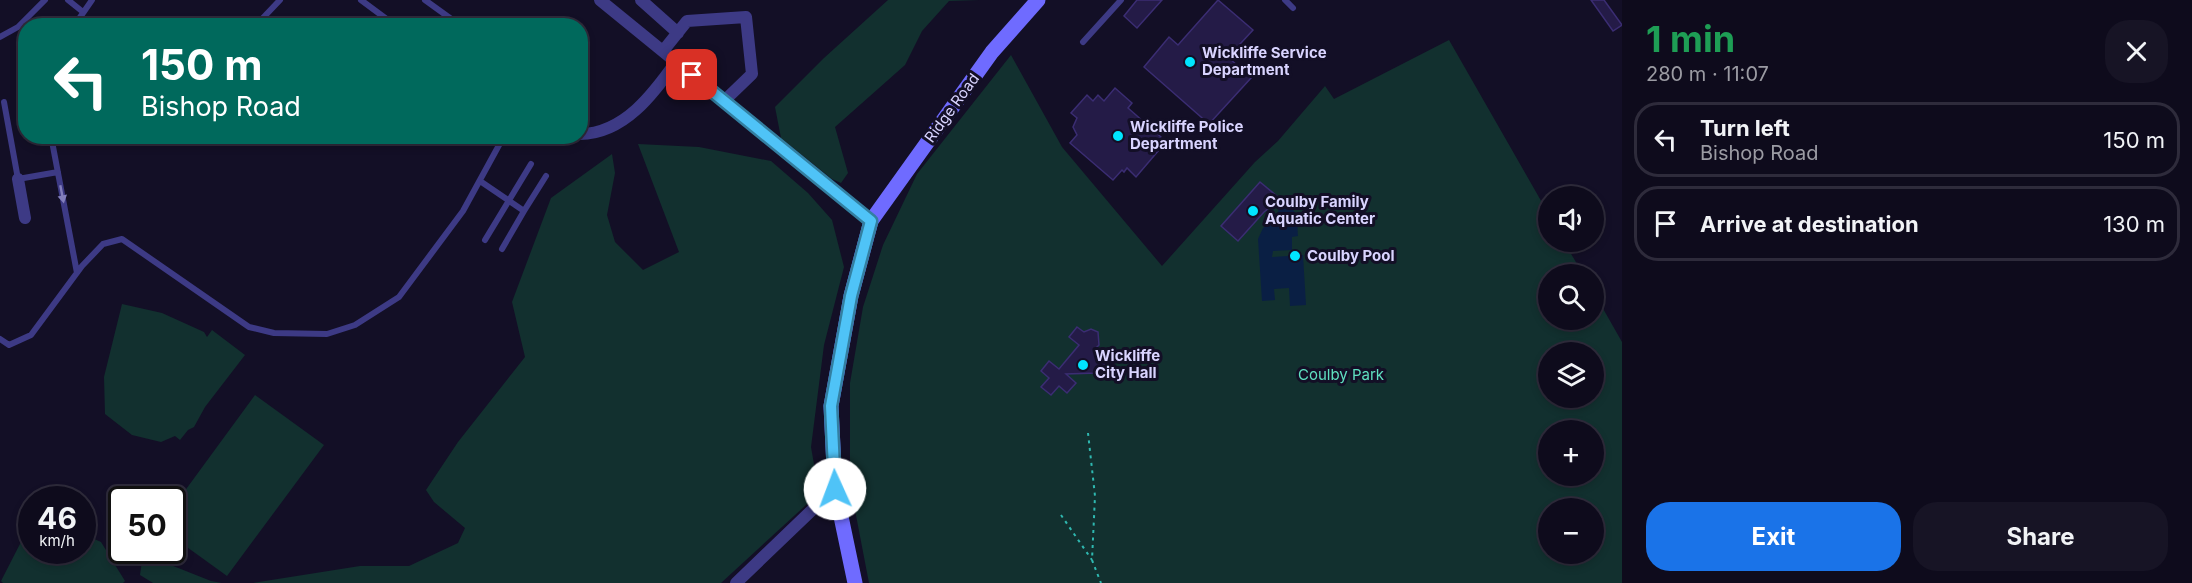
<!DOCTYPE html>
<meta charset="utf-8">
<style>
body{margin:0;font-family:Inter,sans-serif;background:#171425;color:#f1f3f6;height:100vh;display:flex;flex-direction:column;font-size:22px;white-space:nowrap}
*{box-sizing:border-box;margin:0}
p{font-size:20px;color:#9b9ba3}
.icon{flex:none;width:33px;height:33px;fill:none;stroke:currentColor;stroke-width:2;stroke-linecap:round;stroke-linejoin:round}
.map{position:relative;flex:1;overflow:hidden}
.sheet{display:flex;flex-direction:column;background:#0e0b1c;width:570px}
.sheet>*{flex:none}
.top-card{position:absolute;left:18px;top:18px;width:570px;height:126px;border-radius:24px;box-shadow:0 3px 9px #0003,0 0 0 2px #2e2b3b;background:#00695c;color:#fff;overflow:hidden}
.fabs{position:absolute;left:1538px;top:186px;display:grid;gap:12px}
.fabs a{display:grid;place-items:center;width:66px;height:66px;border-radius:50%;background:#0e0b1c;box-shadow:0 3px 9px #0003,0 0 0 2px #2e2b3b;font-size:30px}
.speed{position:absolute;left:18px;top:486px;display:flex;gap:12px;font-size:30px;font-weight:700;text-align:center}
.speed>*{display:grid;place-content:center;width:78px;height:78px;border-radius:50%;background:#0e0b1c;box-shadow:0 3px 9px #0003,0 0 0 2px #2e2b3b;line-height:1}
.speed small{font-size:15px;font-weight:400}
.speed .limit{border:3px solid #111;border-radius:9px;background:#fff;color:#111}
.pin{position:absolute;display:grid;place-items:center;width:51px;height:51px;color:#fff;margin:-26px;border-radius:12px;box-shadow:0 3px 9px #0006}
.me{position:absolute;width:66px;margin:-33px;rotate:358deg;stroke-linejoin:round;filter:drop-shadow(0 0 4px #0008)}
.turn{display:flex;align-items:center;gap:21px;height:126px;padding:0 24px;font-size:27px}
.turn .icon{width:78px;height:78px;stroke-width:2.5}
.turn b{display:block;font-size:42px;line-height:51px}
.round{display:grid;place-items:center;flex:none;width:63px;height:63px;border-radius:24px;background:#171425}
.summary{display:flex;align-items:center;justify-content:space-between;height:102px;padding:0 24px}
h1{font-size:36px;font-weight:700;line-height:45px;color:#1e9e55}
.button{display:flex;gap:12px;margin-top:auto;padding:12px 24px}
.button a{flex:1;height:69px;border-radius:24px;background:#1a73e8;color:#fff;font-size:24px;font-weight:700;line-height:69px;text-align:center}
.button a+a{background:#171425;color:#f1f3f6}
ul{padding:0;list-style:none}
li{display:flex;align-items:center;gap:18px;height:75px;margin:0 12px 9px;padding:0 12px;border:3px solid #2e2b3b;border-radius:24px}
li div{flex:1}
li b{display:block;font-size:22px}
li em{font-style:normal}
main{display:flex;flex:1;min-height:0}
.map>svg:first-child{display:block}
.green{fill:#12302f;fill-rule:evenodd}
.water{fill:#0a1f44}
.building{fill:#241b47;stroke:#3b2d73;stroke-width:1.5}
.lines{fill:none;stroke-linecap:round;stroke-linejoin:round}
.path{stroke:#2fb8b0;stroke-width:2;stroke-dasharray:3 4.5;stroke-linecap:butt}
.service{stroke:#3d3a85;stroke-width:6}
.minor{stroke:#3d3a85;stroke-width:12}
.secondary{stroke:#6f6bff;stroke-width:15}
.oneway{fill:#837fbc}
.route-casing{stroke:#337fa1;stroke-width:15}
.route{stroke:#4fc3f7;stroke-width:10}
.poi-dot{fill:#00e5ff;stroke:#130f26;stroke-width:2}
.labels{text-anchor:middle;stroke-width:6;stroke-linejoin:round;paint-order:stroke}
.poi-label{font-size:15px;font-weight:bold;fill:#d9d4ff;stroke:#130f26;text-anchor:start}
.street-label{font-size:15px;fill:#d9d4ff;stroke:#130f26}
.park-label{font-size:15px;fill:#5fe0c0;stroke:#130f26}
</style>
<main>
<div class="map">
<svg width="1622" height="583" viewBox="0 0 1622 583">
<rect width="100%" height="100%" fill="#130f26"/>
<path class="green" d="M888,0H979L949,1L922,31L905,65L835,127L848,173L841,183L832,179L781,138L775,107L824,58Z
M1449,40L1548,213V242H1564L1583,274H1548V320H1593V291L1622,342V583H869L850,484V383L863,307L883,245L917,174L1011,55L1062,147L1162,266L1255,162L1278,141L1325,86L1334,99ZM1548,352H1593V398H1548ZM1548,430H1593V476H1548ZM1548,508H1593V554H1548Z
M638,144L699,147L771,161L808,193L832,220L844,267L824,345L811,447L819,493L721,583H253L360,566H409L458,543L465,528L434,502L426,490L458,442L525,357L512,302L551,198L612,154L615,173L607,215L615,242L643,270L679,252Z
M122,304L162,313L204,332L207,337L212,330L245,355L205,407L194,427L188,430L180,440L175,436L161,442L132,435L105,414L104,377Z
M255,395L324,445L227,576L173,537V507Z
M83,534L101,542L125,581L123,583H3L1,581L22,540L31,537L32,550H82Z
M143,554L211,581L222,583H153L140,575Z"/>
<path class="water" d="M1285,206C1300,209 1297,223 1298,236L1292,237V250L1273,251L1272,257L1303,255L1306,305L1290,306L1289,288L1274,289L1275,300L1262,301L1258,239L1263,228L1275,220L1279,209Z"/>
<path class="building" d="M1137,0H1162L1137,28L1124,16Z
M1218,0L1253,30L1228,57L1251,78L1209,124L1144,67L1169,37L1178,45Z
M1591,0H1604L1622,25L1613,31Z
M1115,88L1132,103L1128,108L1161,137L1154,145L1159,150L1136,177L1127,168L1124,172L1122,170L1113,180L1070,143L1077,135L1073,127L1077,118L1071,113L1087,95L1093,101L1098,95L1104,101Z
M1260,182L1278,197L1271,204L1273,205L1264,212L1238,241L1221,226Z
M1077,327L1084,332L1091,329L1098,332L1099,345L1095,349L1108,360L1097,373L1066,374L1076,383L1067,393L1059,386L1051,395L1041,387L1049,378L1041,371L1049,361L1059,369L1079,345L1069,337Z"/>
<g class="lines">
<path class="path" d="M1088,433L1095,496L1092,560L1101,583
M1061,515L1092,560"/>
<path class="service" d="M68,0L83,12
M361,0L396,26
M425,0L461,26
M1285,0L1293,8
M74,26L92,0
M238,26L261,20L280,0
M0,37L18,27L45,0
M1083,42L1121,0
M4,102L18,179L58,172
M51,136L77,273
M480,181L524,211L502,249
M524,211L546,176
M485,240L531,164
M0,339L9,345L31,335L82,266L103,244L122,239L249,327L274,333L327,334L355,325L399,297L463,211L504,136"/>
<path class="minor" d="M600,0L871,221
M641,0L678,33
M663,51L687,21L746,17L752,74L724,101
M580,134C624,134 654,93 676,62
M18,179L25,218
M736,583L835,488"/>
<path class="secondary" d="M855,583L835,488L831,406L851,296L871,221L992,52L1038,0"/>
</g>
<defs><path id="oneway-solid" d="M-6-.8H1V-3.2L6.5 0L1 3.2V.8H-6Z" transform="scale(1.5)"/></defs>
<use class="oneway" href="#oneway-solid" transform="translate(62 194) rotate(79)"/>
<g class="lines">
<g class="route-casing">
<path id="route" d="M692,75L871,221L851,296L831,406L835,489"/>
</g>
<use href="#route" class="route"/>
</g>
<g class="poi-dot">
<circle cx="1190" cy="62" r="6"/>
<circle cx="1118" cy="136" r="6"/>
<circle cx="1253" cy="211" r="6"/>
<circle cx="1295" cy="256" r="6"/>
<circle cx="1083" cy="365" r="6"/>
</g>
<g class="labels">
<g class="poi-label">
<text x="1202" y="58">Wickliffe Service<tspan x="1202" dy="17">Department</tspan></text>
<text x="1130" y="132">Wickliffe Police<tspan x="1130" dy="17">Department</tspan></text>
<text x="1265" y="207">Coulby Family<tspan x="1265" dy="17">Aquatic Center</tspan></text>
<text x="1307" y="261">Coulby Pool</text>
<text x="1095" y="361">Wickliffe<tspan x="1095" dy="17">City Hall</tspan></text>
</g>
<g class="street-label">
<text transform="translate(952 108) rotate(-54)" y="5">Ridge Road</text>
</g>
<g class="park-label">
<text x="1341" y="380">Coulby Park</text>
</g>
</g>
</svg>
<div class="fabs">
<a><svg class="icon" aria-label="sound" viewBox="0 0 24 24"><path d="M4 9h4l5-4v14l-5-4H4zM17 9q2 3 0 6"/></svg></a>
<a><svg class="icon" aria-label="search" viewBox="0 0 24 24"><circle cx="10" cy="10" r="6"/><path d="M15 15l6 6"/></svg></a>
<a><svg class="icon" aria-label="layers" viewBox="0 0 24 24"><path d="M12 4l9 5-9 5-9-5zM3 14l9 5 9-5"/></svg></a>
<a>+</a>
<a>−</a>
</div>
<div class="speed"><div>46<small>km/h</small></div><div class="limit">50</div></div>
<div class="pin" style="left:692px;top:75px;background:#d93025"><svg class="icon" aria-label="arrive" viewBox="0 0 24 24"><path d="M6 21V4h12l-3 4 3 4H6"/></svg></div>
<svg class="me" style="left:835px;top:489px" viewBox="-20 -20 40 40"><circle r="19" fill="#fff"/><path d="M0-13L10 11 0 6-10 11z" fill="#4fc3f7"/></svg>
<div class="top-card">
<div class="turn"><svg class="icon" aria-label="left" viewBox="0 0 24 24"><path d="M17 20v-9H6M10 6l-5 5 5 5"/></svg><div><b>150 m</b>Bishop Road</div></div>
</div>
</div>
<section class="sheet">
<div class="summary"><div><h1>1 min</h1><p>280 m · 11:07</p></div><a class="round"><svg class="icon" aria-label="close" viewBox="0 0 24 24"><path d="M6 6l12 12M18 6L6 18"/></svg></a></div>
<ul>
<li><svg class="icon" aria-label="left" viewBox="0 0 24 24"><path d="M17 20v-9H6M10 6l-5 5 5 5"/></svg><div><b>Turn left</b><p>Bishop Road</p></div><em>150 m</em></li>
<li><svg class="icon" aria-label="arrive" viewBox="0 0 24 24"><path d="M6 21V4h12l-3 4 3 4H6"/></svg><div><b>Arrive at destination</b></div><em>130 m</em></li>
</ul>
<div class="button"><a>Exit</a><a>Share</a></div>
</section>
</main>
